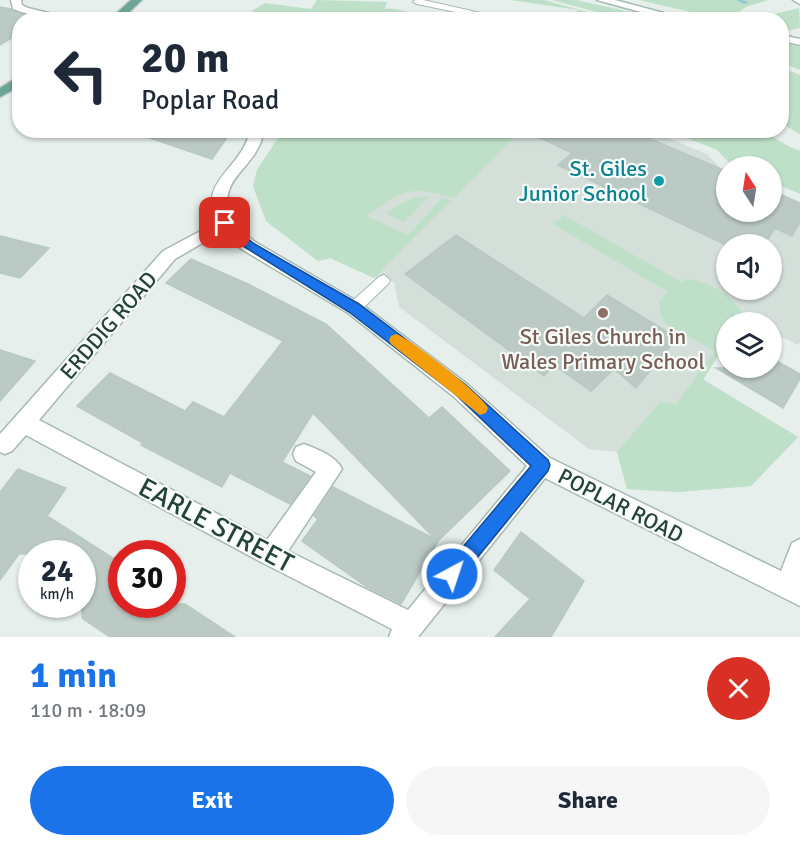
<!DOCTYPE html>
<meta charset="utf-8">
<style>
body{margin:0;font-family:Signika,sans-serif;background:#f6f6f7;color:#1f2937;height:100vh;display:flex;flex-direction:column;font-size:22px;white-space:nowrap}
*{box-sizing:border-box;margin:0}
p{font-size:20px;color:#747a83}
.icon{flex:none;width:33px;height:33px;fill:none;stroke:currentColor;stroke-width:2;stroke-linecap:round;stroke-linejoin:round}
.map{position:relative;height:637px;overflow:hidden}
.drawer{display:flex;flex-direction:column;background:#fff;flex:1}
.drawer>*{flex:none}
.top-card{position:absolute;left:12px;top:12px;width:777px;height:126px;border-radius:24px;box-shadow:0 2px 4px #0004;background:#fff;color:#1f2937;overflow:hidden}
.needle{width:39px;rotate:348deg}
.controls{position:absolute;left:716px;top:156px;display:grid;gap:12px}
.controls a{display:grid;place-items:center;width:66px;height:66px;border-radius:50%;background:#fff;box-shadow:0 2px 4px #0004;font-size:30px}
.speed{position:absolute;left:18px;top:540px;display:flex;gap:12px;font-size:30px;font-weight:700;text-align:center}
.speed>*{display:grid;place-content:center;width:78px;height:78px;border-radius:50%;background:#fff;box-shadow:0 2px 4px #0004;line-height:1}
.speed small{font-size:15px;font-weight:400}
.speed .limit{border:9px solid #d22;background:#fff;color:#111}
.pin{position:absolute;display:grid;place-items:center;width:51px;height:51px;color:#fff;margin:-26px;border-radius:12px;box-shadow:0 3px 9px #0006}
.me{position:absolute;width:66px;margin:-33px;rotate:40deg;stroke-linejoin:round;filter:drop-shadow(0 0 4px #0008)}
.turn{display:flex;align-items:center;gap:21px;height:126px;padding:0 30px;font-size:27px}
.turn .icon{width:78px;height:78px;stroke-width:2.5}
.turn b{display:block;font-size:42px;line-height:51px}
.round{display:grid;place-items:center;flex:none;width:63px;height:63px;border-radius:32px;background:#f6f6f7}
.summary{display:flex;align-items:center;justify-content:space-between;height:102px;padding:0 30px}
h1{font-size:36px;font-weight:700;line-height:45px;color:#1a73e8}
.cta{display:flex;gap:12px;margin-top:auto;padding:12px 30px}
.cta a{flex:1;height:69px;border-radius:36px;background:#1a73e8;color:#fff;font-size:24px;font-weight:700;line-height:69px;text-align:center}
.cta a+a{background:#f6f6f7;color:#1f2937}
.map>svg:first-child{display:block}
.built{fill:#d4dfda;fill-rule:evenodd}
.green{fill:#bfe0c8}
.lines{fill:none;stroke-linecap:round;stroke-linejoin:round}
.stream{fill:#8ec9d4;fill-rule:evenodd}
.building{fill:#bbcac4;stroke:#b8c9c2;stroke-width:1.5}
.service-casing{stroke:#a8b8b2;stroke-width:2}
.minor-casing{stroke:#a8b8b2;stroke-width:3}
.tertiary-casing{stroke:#a8b8b2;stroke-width:3}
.secondary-casing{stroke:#a4bbb3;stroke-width:3}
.primary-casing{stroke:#c2cac8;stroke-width:3}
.service{fill:#fff;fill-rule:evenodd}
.minor{fill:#fff;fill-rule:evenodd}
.tertiary{fill:#fff;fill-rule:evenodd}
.secondary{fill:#fff;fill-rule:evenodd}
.primary{fill:#6aa596;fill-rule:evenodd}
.route{fill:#1a73e8;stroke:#114b97;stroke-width:1.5}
.slow{fill:#f59e0b}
.culture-dot{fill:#0f9aa8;stroke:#f7fbf9;stroke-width:2}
.education-dot{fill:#8d6e63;stroke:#f7fbf9;stroke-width:2}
.labels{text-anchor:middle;stroke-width:4.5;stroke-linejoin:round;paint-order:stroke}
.culture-label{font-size:22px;fill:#0d838f;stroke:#f7fbf9;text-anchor:end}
.street-label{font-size:22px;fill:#24423a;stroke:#f7fbf9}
.education-label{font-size:22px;fill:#785e54;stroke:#f7fbf9}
.near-street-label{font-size:27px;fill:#24423a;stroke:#f7fbf9}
</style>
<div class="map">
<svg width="800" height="637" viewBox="0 0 800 637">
<rect width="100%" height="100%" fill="#e6efeb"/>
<path class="built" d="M283,131H651L707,154L721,169L726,212H771V190L800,203V342L798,345L771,332V322H749L742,319L739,322H726V343L703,379L798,437L751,486L678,492L627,489L617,452L589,449L399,307L394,282L374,278L330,258L318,261L266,221L253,186L257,170ZM726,244H771V290H726Z"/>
<path class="green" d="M317,0L387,2L385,9C402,7 414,16 431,19L273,20L275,18L251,11L265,3L311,9Z
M511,0H544L613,19H570L578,10Z
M552,0H576L662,19H623Z
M639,0H769L748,6L725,20Z
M799,8L800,28L782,32V20L755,19Z
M782,43L800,47V70L782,63Z
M782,68L800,75V134L782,124Z
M283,130H520V131L454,198C409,185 403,190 367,216L408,235L442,198L451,200L374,278L330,258L318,261L266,221L253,186L257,170Z
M670,131H763L788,146L800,151V194L771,182V166H732L717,150Z
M429,196L404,223L385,213L412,198Z
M564,215L681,282L688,279C711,283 731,294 743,314L739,322H726V343L703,380L798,437L751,486L678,492L627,489L617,452L661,401L676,404L715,351L667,325C660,317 660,312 659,302L668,292L553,224Z"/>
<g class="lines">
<path class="stream" d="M736,0H743L749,3L744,4Z"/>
</g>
<path class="building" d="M0,7L11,9L41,19L20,20V33L0,45Z
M142,130H232L212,159L141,135Z
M524,130H629L726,171V212H771V190L800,203V222L792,236L775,228L765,244L726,245L558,165L572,153Z
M456,235L584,318L607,295L677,338L636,388L614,369L591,391L554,365L544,376L405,274Z
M0,236L49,248L20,278L0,273Z
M191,259L250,285L326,324L429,418L442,407L510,471L438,541L401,604L367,587L302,541L318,519L314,516L333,487L435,539L313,413L282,462L310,476L290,504L230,473L222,487L141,445L143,443L77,406L110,373L185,411L193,402L224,417L283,341L166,283Z
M0,350L35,361L0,401Z
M771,358L800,374V379L783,408L716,368H771Z
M18,469L66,488L47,516L122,564V604H185L235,637H110L82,618V554H19L0,580V492Z
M521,532L584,581L551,637H495L530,599L494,570Z"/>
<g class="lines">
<g class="service-casing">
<path id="service" d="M415,0H423L512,20H494L417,4L413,2Z
M384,275L390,280L389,283L359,312H349L347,308L349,304L379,277Z"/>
</g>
<g class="minor-casing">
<path id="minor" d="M11,0H21L22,5L28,8L77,20C55,20 34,17 13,9Z
M793,0H800V4Z
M241,16L246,19L235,20Z
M225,218C232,220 247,236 255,242L360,303L467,384L550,458L781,571L792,543L800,539V606L545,478L418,637H389L392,629L263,563L26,435L12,451L5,454L0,452V434L163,251ZM223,231L228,239L243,250L348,313L453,396L527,466L408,610L288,551L342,469C336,456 317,449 304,444L296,447L293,454L296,461L316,472L267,540L39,420L175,259Z"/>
</g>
<g class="tertiary-casing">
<path id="tertiary" d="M250,130H264C257,173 212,175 233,223L231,227H219C193,181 243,170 250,130Z"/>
</g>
<g class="secondary-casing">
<path id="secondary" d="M597,0H615L690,20H670Z
M782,35L800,39V45L782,41Z"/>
</g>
<g class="primary-casing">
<path id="primary" d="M131,0H142L121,20H109Z
M16,78H20V86L0,97V88Z"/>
</g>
<use href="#service" class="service"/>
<use href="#minor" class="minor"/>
<use href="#tertiary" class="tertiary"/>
<use href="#secondary" class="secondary"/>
<use href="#primary" class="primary"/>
</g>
<path class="route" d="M225,219L253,243L359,304L466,385L548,460L550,465L548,471L458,581L452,583L445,581L443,574L445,568L531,466L455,394L349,312L230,238L219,223Z"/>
<path class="slow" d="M396,334C411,339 482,395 488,408L486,413L480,415L391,344L389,340L391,336Z"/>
<circle class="culture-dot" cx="659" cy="181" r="6"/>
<circle class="education-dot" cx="603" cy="313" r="6"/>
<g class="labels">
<g class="culture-label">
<text x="647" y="176">St. Giles<tspan x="647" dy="25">Junior School</tspan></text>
</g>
<g class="street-label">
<text transform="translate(108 325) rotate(-49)" y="8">ERDDIG ROAD</text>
<text transform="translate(621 505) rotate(27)" y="8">POPLAR ROAD</text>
</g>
<g class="education-label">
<text x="603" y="344">St Giles Church in<tspan x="603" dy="25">Wales Primary School</tspan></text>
</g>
<g class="near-street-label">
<text transform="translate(216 525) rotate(28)" y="9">EARLE STREET</text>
</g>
</g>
</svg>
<div class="controls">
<a><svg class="needle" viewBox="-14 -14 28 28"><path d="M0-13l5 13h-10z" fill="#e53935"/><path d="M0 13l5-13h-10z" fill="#747a83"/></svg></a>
<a><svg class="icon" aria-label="sound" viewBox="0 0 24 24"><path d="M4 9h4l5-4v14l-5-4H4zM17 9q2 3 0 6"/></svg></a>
<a><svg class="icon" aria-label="layers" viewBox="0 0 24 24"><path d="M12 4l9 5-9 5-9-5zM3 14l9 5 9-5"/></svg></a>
</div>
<div class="speed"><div>24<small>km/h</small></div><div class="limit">30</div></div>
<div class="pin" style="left:225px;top:223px;background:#d93025"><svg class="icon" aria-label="arrive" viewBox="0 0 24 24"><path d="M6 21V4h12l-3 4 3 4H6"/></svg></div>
<svg class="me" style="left:452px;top:574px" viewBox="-20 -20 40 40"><circle r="17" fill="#1a73e8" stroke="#fff" stroke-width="3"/><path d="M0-11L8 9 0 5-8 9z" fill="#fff"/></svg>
<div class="top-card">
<div class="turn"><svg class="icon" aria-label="left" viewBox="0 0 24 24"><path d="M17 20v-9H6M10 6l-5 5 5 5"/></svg><div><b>20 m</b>Poplar Road</div></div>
</div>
</div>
<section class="drawer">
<div class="summary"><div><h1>1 min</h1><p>110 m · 18:09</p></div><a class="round" style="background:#d93025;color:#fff"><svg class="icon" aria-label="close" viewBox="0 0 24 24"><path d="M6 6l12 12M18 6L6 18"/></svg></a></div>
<div class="cta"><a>Exit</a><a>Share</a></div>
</section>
